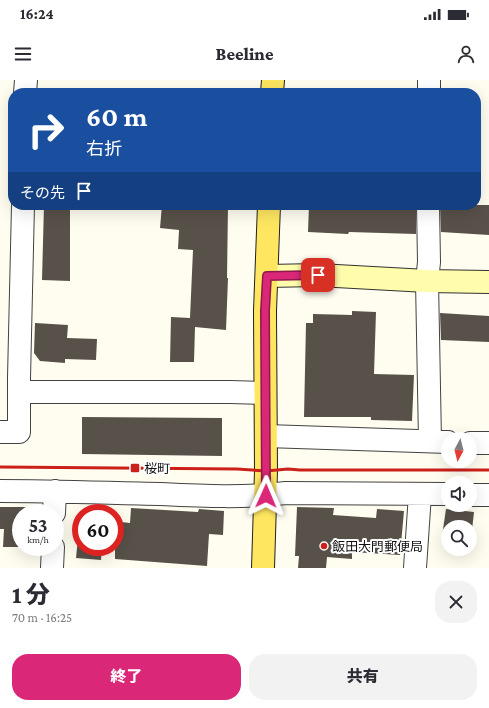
<!DOCTYPE html>
<html lang="ja">
<meta charset="utf-8">
<style>
body{margin:0;font-family:"Crimson Pro","Noto Sans JP",serif;background:#f2f2f3;color:#2b2b33;height:100vh;display:flex;flex-direction:column;font-size:15px;white-space:nowrap}
*{box-sizing:border-box;margin:0}
p{font-size:13px;color:#7c7c81}
.icon{flex:none;width:22px;height:22px;fill:none;stroke:currentColor;stroke-width:2;stroke-linecap:round;stroke-linejoin:round}
.map{position:relative;height:488px;overflow:hidden}
.details{display:flex;flex-direction:column;background:#fff;flex:1}
.details>*{flex:none}
.hud{position:absolute;left:8px;top:8px;width:473px;height:122px;border-radius:16px;box-shadow:0 4px 16px #0002;background:#1a4fa0;color:#fff;overflow:hidden}
.needle{width:26px;rotate:187deg}
.controls{position:absolute;left:441px;top:352px;display:grid;gap:8px}
.controls a{display:grid;place-items:center;width:36px;height:36px;border-radius:50%;background:#fff;box-shadow:0 4px 16px #0002;font-size:20px}
.speed{position:absolute;left:12px;top:424px;display:flex;gap:8px;font-size:20px;font-weight:700;text-align:center}
.speed>*{display:grid;place-content:center;width:52px;height:52px;border-radius:50%;background:#fff;box-shadow:0 4px 16px #0002;line-height:1}
.speed small{font-size:10px;font-weight:400}
.speed .limit{border:6px solid #d22;background:#fff;color:#111}
.pin{position:absolute;display:grid;place-items:center;width:34px;height:34px;color:#fff;margin:-17px;border-radius:8px;box-shadow:0 2px 6px #0006}
.me{position:absolute;width:44px;margin:-22px;rotate:1deg;stroke-linejoin:round;filter:drop-shadow(0 0 3px #0008)}
.turn{display:flex;align-items:center;gap:14px;height:84px;padding:0 12px;font-size:18px}
.turn .icon{width:52px;height:52px;stroke-width:2.5}
.turn b{display:block;font-size:28px;line-height:34px}
.then{display:flex;align-items:center;height:38px;padding:0 12px;background:#0003;gap:8px;font-size:15px}
.round{display:grid;place-items:center;flex:none;width:42px;height:42px;border-radius:16px;background:#f2f2f3}
.overview{display:flex;align-items:center;justify-content:space-between;height:68px;padding:0 12px}
h1{font-size:24px;font-weight:800;line-height:30px}
.cta{display:flex;gap:8px;margin-top:auto;padding:8px 12px}
.cta a{flex:1;height:46px;border-radius:16px;background:#db2777;color:#fff;font-size:16px;font-weight:800;line-height:46px;text-align:center}
.cta a+a{background:#f2f2f3;color:#2b2b33}
.status{display:flex;justify-content:space-between;align-items:center;height:28px;padding:0 20px;background:#fff;direction:ltr}
.status svg{height:11px;fill:currentColor}
header{display:flex;justify-content:space-between;align-items:center;height:52px;padding:0 12px;background:#fff;font-size:18px;font-weight:800}
.map>svg:first-child{display:block}
.building{fill:#58514a}
.lines{fill:none;stroke-linecap:round;stroke-linejoin:round}
.street-casing{stroke:#424242;stroke-width:24}
.secondary-casing{stroke:#313131;stroke-width:24}
.primary-casing{stroke:#202020;stroke-width:24}
.street{stroke:#fff;stroke-width:22}
.secondary{stroke:#fffdab;stroke-width:22}
.primary{stroke:#ffe660;stroke-width:22}
.rail{stroke:#cc211a;stroke-width:3}
.route-casing{stroke:#8e194d;stroke-width:10}
.route{stroke:#db2777;stroke-width:7}
.poi-dot{fill:#cc211a;stroke:#fff;stroke-width:1.5}
.labels{text-anchor:middle;stroke-width:4;stroke-linejoin:round;paint-order:stroke}
.poi-label{font-size:13px;fill:#0f0f0f;stroke:#fff;text-anchor:start}
</style>
<div class="status"><b>16:24</b><svg viewBox="0 0 49 12"><path d="M0 12V9h3v3zM5 12V6h3v6zM10 12V3h3v9zM15 12V0h3v12zM26 1h20v11H26zM47 4h2v5h-2z"/></svg></div>
<header><svg class="icon" aria-label="menu" viewBox="0 0 24 24"><path d="M4 6h16M4 12h16M4 18h16"/></svg>Beeline<svg class="icon" aria-label="person" viewBox="0 0 24 24"><circle cx="12" cy="8" r="4"/><path d="M4 21q1-7 8-7t8 7"/></svg></header>
<div class="map">
<svg width="489" height="488" viewBox="0 0 489 488">
<rect width="100%" height="100%" fill="#fffdf0"/>
<path class="building" d="M44,125H70V201L42,200Z
M162,125H228L227,198H228L226,250L195,247L194,282H170L171,237L190,238L193,170L178,169L179,150L160,148Z
M309,125H416V154L349,152L348,154L308,152Z
M440,125H489V155L441,152Z
M352,231L376,232L374,294L414,295L412,341L371,340V337H304L306,243H313V234L352,235Z
M440,233L489,236V262L441,260Z
M35,243L68,245L67,258L97,259L96,280L65,279V283L40,281L34,273Z
M82,337L222,338V376L82,374Z
M0,427H27L26,433H21V467H24H3L4,449H0Z
M297,427L334,428L333,435L376,438L377,429L404,431L400,475L352,472V479L327,477L326,488H298L299,476H295Z
M131,428L198,432L199,429L224,431L223,455L209,454L207,486L115,479V454H120L121,442L130,443Z
M446,429L474,432L471,459L470,447H448V456H442Z
M78,458H81V467H102L101,480L76,478Z"/>
<g class="lines">
<g class="street-casing">
<path id="street" d="M25,13L26,0
M429,13V0
M428,125L429,182L427,201L430,361
M19,312H230L265,313
M0,352H19V298L23,125
M266,356L448,362
M470,363H489
M0,411C54,411 108,413 161,414C203,416 245,418 286,413L448,414
M470,415H489
M54,433L55,411
M52,488L53,467
M415,488L420,414"/>
</g>
<g class="secondary-casing">
<path id="secondary" d="M267,196L318,195L427,201L489,202"/>
</g>
<g class="primary-casing">
<path id="primary" d="M272,13L273,0
M263,488L266,391L265,231L269,125"/>
</g>
<use href="#street" class="street"/>
<use href="#secondary" class="secondary"/>
<use href="#primary" class="primary"/>
<path class="rail" d="M0,387L237,389L266,391L288,389L300,390H489"/>
</g>
<g class="lines">
<g class="route-casing">
<path id="route" d="M266,416L265,231L267,196L318,195"/>
</g>
<use href="#route" class="route"/>
</g>
<g class="poi-dot">
<rect x="130" y="383" width="10" height="10" rx="2"/>
<circle cx="324" cy="466" r="4"/>
</g>
<g class="labels">
<g class="poi-label">
<text x="144" y="393">桜町</text>
<text x="332" y="471">飯田大門郵便局</text>
</g>
</g>
</svg>
<div class="controls">
<a><svg class="needle" viewBox="-14 -14 28 28"><path d="M0-13l5 13h-10z" fill="#e53935"/><path d="M0 13l5-13h-10z" fill="#7c7c81"/></svg></a>
<a><svg class="icon" aria-label="sound" viewBox="0 0 24 24"><path d="M4 9h4l5-4v14l-5-4H4zM17 9q2 3 0 6"/></svg></a>
<a><svg class="icon" aria-label="search" viewBox="0 0 24 24"><circle cx="10" cy="10" r="6"/><path d="M15 15l6 6"/></svg></a>
</div>
<div class="speed"><div>53<small>km/h</small></div><div class="limit">60</div></div>
<div class="pin" style="left:318px;top:195px;background:#d93025"><svg class="icon" aria-label="arrive" viewBox="0 0 24 24"><path d="M6 21V4h12l-3 4 3 4H6"/></svg></div>
<svg class="me" style="left:266px;top:416px" viewBox="-20 -20 40 40"><path d="M0-17L14 15 0 8-14 15z" fill="#db2777" stroke="#fff" stroke-width="4"/></svg>
<div class="hud">
<div class="turn"><svg class="icon" aria-label="right" viewBox="0 0 24 24"><path d="M7 20v-9h11M14 6l5 5-5 5"/></svg><div><b>60 m</b>右折</div></div>
<div class="then">その先<svg class="icon" aria-label="arrive" viewBox="0 0 24 24"><path d="M6 21V4h12l-3 4 3 4H6"/></svg></div>
</div>
</div>
<section class="details">
<div class="overview"><div><h1>1 分</h1><p>70 m · 16:25</p></div><a class="round"><svg class="icon" aria-label="close" viewBox="0 0 24 24"><path d="M6 6l12 12M18 6L6 18"/></svg></a></div>
<div class="cta"><a>終了</a><a>共有</a></div>
</section>
